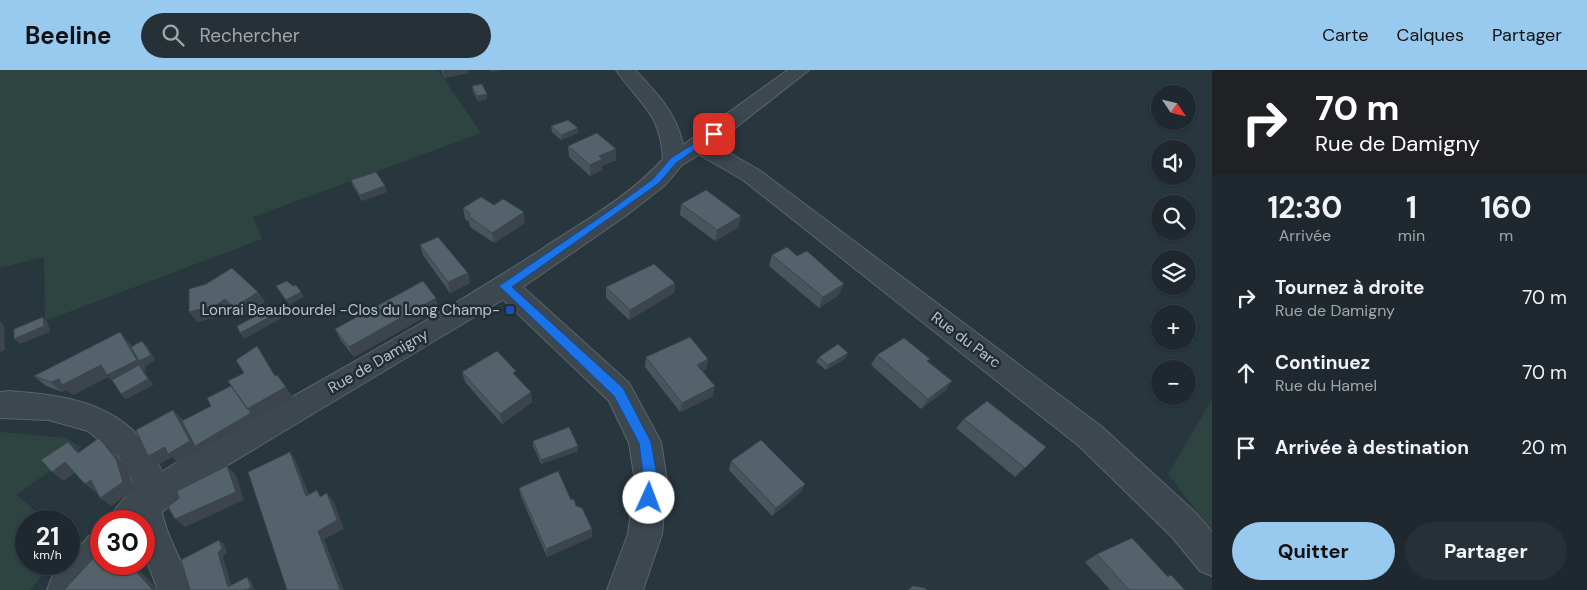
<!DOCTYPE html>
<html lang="fr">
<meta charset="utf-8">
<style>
body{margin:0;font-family:"DM Sans",sans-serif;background:#263036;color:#f1f3f6;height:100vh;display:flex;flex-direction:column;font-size:19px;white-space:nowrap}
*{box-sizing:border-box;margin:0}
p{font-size:16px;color:#a1a6aa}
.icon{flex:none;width:28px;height:28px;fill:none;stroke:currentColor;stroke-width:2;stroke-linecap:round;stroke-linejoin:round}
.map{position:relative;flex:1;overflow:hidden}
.side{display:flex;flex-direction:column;background:#1e282e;width:375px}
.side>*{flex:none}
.top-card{background:#202124;color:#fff;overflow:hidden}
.needle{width:32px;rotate:125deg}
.fabs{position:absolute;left:1151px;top:15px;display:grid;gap:10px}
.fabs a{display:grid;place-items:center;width:45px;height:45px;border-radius:50%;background:#1e282e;box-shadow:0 1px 4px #0004,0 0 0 1px #3c444a;font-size:25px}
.speed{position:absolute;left:15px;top:440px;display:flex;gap:10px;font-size:25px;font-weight:700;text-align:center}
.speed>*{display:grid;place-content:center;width:65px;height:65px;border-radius:50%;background:#1e282e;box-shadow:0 1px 4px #0004,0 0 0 1px #3c444a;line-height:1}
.speed small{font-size:12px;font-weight:400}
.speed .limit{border:8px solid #d22;background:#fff;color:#111}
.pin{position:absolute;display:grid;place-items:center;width:42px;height:42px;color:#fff;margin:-21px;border-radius:10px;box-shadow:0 2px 8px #0006}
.me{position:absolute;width:55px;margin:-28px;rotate:2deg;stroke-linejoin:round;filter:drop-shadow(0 0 4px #0008)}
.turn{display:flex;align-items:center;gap:18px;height:105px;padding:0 20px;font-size:22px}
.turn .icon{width:65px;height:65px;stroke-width:2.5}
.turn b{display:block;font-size:35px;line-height:42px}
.eta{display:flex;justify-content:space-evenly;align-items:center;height:85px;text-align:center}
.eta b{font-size:30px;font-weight:700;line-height:35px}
.button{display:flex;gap:10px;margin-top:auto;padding:10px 20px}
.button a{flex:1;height:58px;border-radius:30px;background:#98c9ef;color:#111;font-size:20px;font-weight:700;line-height:58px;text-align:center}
.button a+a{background:#263036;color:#f1f3f6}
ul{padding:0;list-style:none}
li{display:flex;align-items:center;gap:15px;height:75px;padding:0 20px}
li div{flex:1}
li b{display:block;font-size:19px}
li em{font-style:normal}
header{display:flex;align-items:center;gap:30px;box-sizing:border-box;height:70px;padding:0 25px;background:#98c9ef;color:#111}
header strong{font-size:24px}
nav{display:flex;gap:28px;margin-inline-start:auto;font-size:18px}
.search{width:350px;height:45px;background:#263036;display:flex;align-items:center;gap:12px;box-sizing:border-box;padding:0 18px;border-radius:28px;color:#a1a6aa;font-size:19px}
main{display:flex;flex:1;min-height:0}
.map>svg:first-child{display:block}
.green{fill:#2d4440}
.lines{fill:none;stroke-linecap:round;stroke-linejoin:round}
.minor-casing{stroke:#5a656c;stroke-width:2}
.tertiary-casing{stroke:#5a656c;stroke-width:2}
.minor{fill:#3c474f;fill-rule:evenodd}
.tertiary{fill:#3c474f;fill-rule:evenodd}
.wall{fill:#48555c}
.shaded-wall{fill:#3b454b}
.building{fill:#54636b;stroke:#3b454b}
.route{fill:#1a73e8;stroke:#114b97}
.transit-dot{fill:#1a4fb4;stroke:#212c34;stroke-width:2}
.labels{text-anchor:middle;stroke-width:5;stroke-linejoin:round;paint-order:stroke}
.poi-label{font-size:15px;fill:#b9c2c9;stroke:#212c34;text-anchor:end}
.street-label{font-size:15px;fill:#b9c2c9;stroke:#212c34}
</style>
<header>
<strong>Beeline</strong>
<div class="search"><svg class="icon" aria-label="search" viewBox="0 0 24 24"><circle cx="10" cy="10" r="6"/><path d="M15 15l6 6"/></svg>Rechercher</div>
<nav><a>Carte</a><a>Calques</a><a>Partager</a></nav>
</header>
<main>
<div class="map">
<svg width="1212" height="520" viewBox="0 0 1212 520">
<rect width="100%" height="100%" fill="#28363e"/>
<path class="green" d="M0,0H438L481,63L253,147L262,169L45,251L44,187L0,198Z
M1212,329V461L1168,404Z
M0,362L66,368L82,377L17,425L47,451H26V494H52L30,520H0Z"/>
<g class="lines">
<g class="minor-casing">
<path id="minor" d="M699,69L707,70L759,100L1101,356L1196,443L1212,462V506L1200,501L1172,467L1079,376L743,110L691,80L688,75L691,70Z
M505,206L514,209L629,313L661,372L667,411L662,464L643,520H607L628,464L635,411L629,373L609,331L496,223L492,216L496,209Z
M8,321C64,325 120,332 152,384C156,391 163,400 164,408C165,416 160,426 161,435C163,461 184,495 194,520H158L144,484V451H131L127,434L132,410L119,387L88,361L49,350L0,348V322Z"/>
</g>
<g class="tertiary-casing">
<path id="tertiary" d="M616,0H635C657,23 677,44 683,75L788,0H809L707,80L682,95L664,116L624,147L514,223L196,414L144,457V451H109C119,425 152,409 174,394C298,322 426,255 545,177C586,150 631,125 663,89C660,41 640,35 616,0Z
M101,461V494H110L88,520H47L52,507L64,494H69V489L89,466Z"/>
</g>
<use href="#minor" class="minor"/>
<use href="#tertiary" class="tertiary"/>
</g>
<path class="wall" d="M441,0H467L468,3L444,8Z
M472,16L487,24V29L478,31L473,22Z
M551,56L578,58V63L561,70L552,62Z
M568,76L616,79V90L602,96V100L590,106L569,87Z
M351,110L385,116L387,122L362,131L353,116Z
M681,134L739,157L715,171L680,145Z
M494,135L525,153L494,173L470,157L469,152L465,149L463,138Z
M420,175L468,203L470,213L450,223L423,185Z
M772,185L839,225L819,238L769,196Z
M675,213L674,223L629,250L606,228V217Z
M189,219L258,222L265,232L241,248L232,240L224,245L197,252Z
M439,239L354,287L340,269L335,259Z
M129,273L132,276H147L155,290L144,297L146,300L144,301L153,315L126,329L121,324L112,310L108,307L73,325L67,320L62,322L46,316L34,306Z
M877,285L929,292L952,311L945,321L921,339L871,295Z
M646,287L708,289L706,299L703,301L713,326L680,342L645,297Z
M819,287L846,288L826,300L816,292Z
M462,302L517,307L532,332L502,354L465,312Z
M964,349L1046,377L1015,407L956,358Z
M533,371L578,376V381L541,394L533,376Z
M731,391L805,414L800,423L772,446L729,400Z
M519,418L571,430L576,436L592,459V467L547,487L521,427Z
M1097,484L1168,506L1171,505L1185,520H1110L1085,492Z"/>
<path class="shaded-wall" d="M443,0H467L468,3L444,8Z
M490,0H502L491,2Z
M487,24V29L478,31L477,26Z
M578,58V63L561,70V65Z
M616,79V90L602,96V100L590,106V95L599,86Z
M385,116L387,122L362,131L360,125Z
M524,142L525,153L494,173L492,163Z
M741,146L739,157L715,171L717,160Z
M468,203L470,213L450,223L448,212Z
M675,213L674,223L629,250L630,240Z
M844,214L839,225L819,238L823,227Z
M258,222L265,232L241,248L235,237Z
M301,222L304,227L289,235L286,230Z
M436,228L439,239L354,287L349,277Z
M225,229L232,240L224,245L197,252L189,242Z
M279,242L282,248L244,269L240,263Z
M43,247L48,253L50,262L20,274L14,269Z
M0,251L4,255L5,280L0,282Z
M120,262L129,273L140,291L142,271L147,276L155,290L144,297L146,300L144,301L153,315L126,329L121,324L117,315L108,307L73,325L67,320L62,322L51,312Z
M848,283L846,288L826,300L828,295Z
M708,289L706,299L695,305L697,295Z
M952,311L945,321L921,339L928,329Z
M231,316L286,317L293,327L178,393L172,387L158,395L148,386L173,340L182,349L196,375Z
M715,316L713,326L680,342L682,333Z
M531,322L532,332L502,354L500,344Z
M99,368L110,378L127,398L134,421L111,436L100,428Z
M68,372L80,382L78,383Z
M578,376V381L541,394V390Z
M290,382L296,391L313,435L306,426Z
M65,392L77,401L64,411L52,402Z
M227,396L236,405L244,430L185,457L175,449Z
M91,410L103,419L97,423L85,414Z
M805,414L800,423L772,446L776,438Z
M327,423L334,432L344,459L324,469L344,520H340L318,461Z
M592,459V467L547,487L546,479Z
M219,470L224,474L227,482L223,487L233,520L228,517L218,483Z
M129,494H133L158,520H153Z
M247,507L251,511L255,520H246Z"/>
<path class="building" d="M482,14L487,24L477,26L472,16Z
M568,50L578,58L561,65L551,56Z
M597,63L616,79L599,86L602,89L590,95L568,76Z
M376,102L385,116L360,125L351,110Z
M706,120L741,146L717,160L681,134Z
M481,127L494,135L503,129L524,142L492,163L468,146L471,144L463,138Z
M438,167L468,203L448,212L420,175Z
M787,177L797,186L807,181L844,214L823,227L772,185Z
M654,194L675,213L630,240L606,217Z
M232,198L258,222L235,237L225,229L216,235L189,242V219L206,214Z
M287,211L293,216L296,215L301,222L286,230L276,216Z
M423,211L436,228L349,277L335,259Z
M275,236L279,242L240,263L237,256Z
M43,247L44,256L14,269V259Z
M120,262L137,290L107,305L101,295L62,315L59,309L51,312L34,306Z
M690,267L708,289L697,295L715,316L682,333L646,287Z
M904,268L930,289L927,291L952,311L928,329L877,285Z
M142,271L151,285L139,291L131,277Z
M838,274L848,283L828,295L819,287Z
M257,276L275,306L277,305L286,317L247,339L228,311L244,303L236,290Z
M497,281L516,301L513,303L531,322L500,344L462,302Z
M139,295L148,309L121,324L112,310Z
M231,316L251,343L195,376L182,351L211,336L207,328Z
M987,331L1046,377L1025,398L964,349Z
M173,340L190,371L168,384L165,377L148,386L136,360Z
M569,357L578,376L541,390L533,371Z
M99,368L116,389L123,412L100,428L91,410L85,414L65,392L52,402L41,390L68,372L78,383Z
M761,370L805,414L776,438L731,391Z
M290,382L306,426L317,420L320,427L327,423L337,450L318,461L340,520H287L248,402Z
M227,396L236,422L175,449L168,437L179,428L177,421Z
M558,401L571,430L574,429L576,436L582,438L592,459L546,479L519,418Z
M1132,468L1168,507L1171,505L1185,520H1129L1097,484Z
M219,470L222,478L218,483L228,517L247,507L251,517L247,520L246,519L244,520H190L181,490Z
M101,480V494H129L153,520H64Z
M913,516L925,518L927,520H908Z"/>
<path class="route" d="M711,63L718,64L677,92L659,113L512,217L623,318L651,372L658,411L654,433L649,435L644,433L642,428L644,411L639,373L614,326L499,216L612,139L653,109L671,88Z"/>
<rect class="transit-dot" x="505" y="235" width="10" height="10" rx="2.5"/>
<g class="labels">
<g class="poi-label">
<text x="500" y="245">Lonrai Beaubourdel -Clos du Long Champ-</text>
</g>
<g class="street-label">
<text transform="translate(966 270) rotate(37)" y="5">Rue du Parc</text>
<text transform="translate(378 291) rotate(-30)" y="5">Rue de Damigny</text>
</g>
</g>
</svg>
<div class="fabs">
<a><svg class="needle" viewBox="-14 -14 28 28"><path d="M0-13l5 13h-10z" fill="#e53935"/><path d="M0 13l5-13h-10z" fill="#a1a6aa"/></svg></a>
<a><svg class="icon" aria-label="sound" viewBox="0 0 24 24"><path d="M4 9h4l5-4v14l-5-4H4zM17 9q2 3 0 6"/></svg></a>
<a><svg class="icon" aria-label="search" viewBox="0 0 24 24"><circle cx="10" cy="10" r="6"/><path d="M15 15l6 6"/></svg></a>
<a><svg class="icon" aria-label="layers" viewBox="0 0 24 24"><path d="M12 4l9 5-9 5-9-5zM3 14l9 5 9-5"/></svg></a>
<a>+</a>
<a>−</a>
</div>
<div class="speed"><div>21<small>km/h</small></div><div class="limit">30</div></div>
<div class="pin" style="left:714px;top:64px;background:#d93025"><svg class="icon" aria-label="arrive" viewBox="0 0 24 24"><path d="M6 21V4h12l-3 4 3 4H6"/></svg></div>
<svg class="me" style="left:649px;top:428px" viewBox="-20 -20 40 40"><circle r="19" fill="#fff"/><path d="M0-13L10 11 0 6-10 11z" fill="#1a73e8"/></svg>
</div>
<section class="side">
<div class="top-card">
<div class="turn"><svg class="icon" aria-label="right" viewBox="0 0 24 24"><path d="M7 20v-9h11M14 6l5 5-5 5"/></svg><div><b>70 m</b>Rue de Damigny</div></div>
</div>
<div class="eta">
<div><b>12:30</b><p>Arrivée</p></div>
<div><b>1</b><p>min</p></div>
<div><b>160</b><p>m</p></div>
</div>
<ul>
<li><svg class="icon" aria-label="right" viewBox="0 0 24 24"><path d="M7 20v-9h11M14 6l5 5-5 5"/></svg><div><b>Tournez à droite</b><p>Rue de Damigny</p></div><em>70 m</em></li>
<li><svg class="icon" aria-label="ahead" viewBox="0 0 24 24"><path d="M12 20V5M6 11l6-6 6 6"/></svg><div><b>Continuez</b><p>Rue du Hamel</p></div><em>70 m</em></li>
<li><svg class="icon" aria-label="arrive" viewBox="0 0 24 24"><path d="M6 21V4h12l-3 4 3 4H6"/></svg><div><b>Arrivée à destination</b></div><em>20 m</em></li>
</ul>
<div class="button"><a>Quitter</a><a>Partager</a></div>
</section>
</main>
